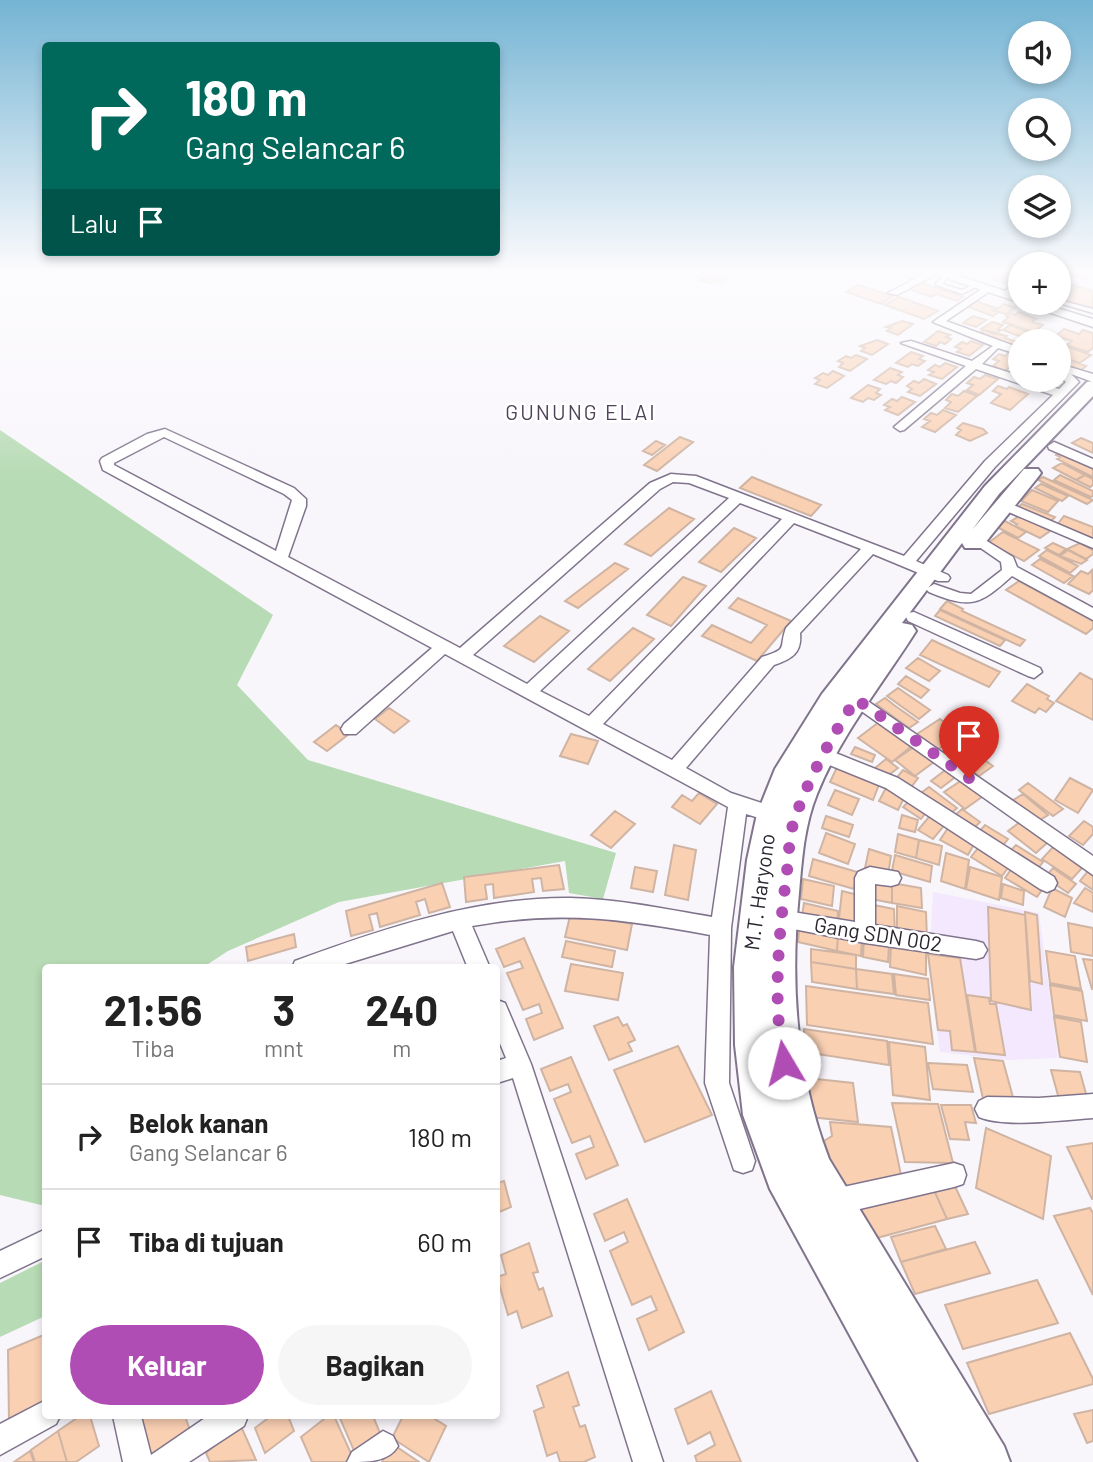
<!DOCTYPE html>
<html lang="id">
<meta charset="utf-8">
<style>
body{margin:0;font-family:Barlow,sans-serif;background:#f6f6f6;color:#222;height:100vh;display:flex;flex-direction:column;font-size:26px;white-space:nowrap}
*{box-sizing:border-box;margin:0}
p{font-size:23px;color:#767676}
.icon{flex:none;width:38px;height:38px;fill:none;stroke:currentColor;stroke-width:2;stroke-linecap:round;stroke-linejoin:round}
.map{position:relative;flex:1;overflow:hidden}
.side{position:absolute;left:42px;top:964px;width:458px;height:455px;display:flex;flex-direction:column;background:#fff;border-radius:7px;box-shadow:0 4px 10px #0003}
.side>*{flex:none}
.banner{position:absolute;left:42px;top:42px;width:458px;height:214px;border-radius:7px;box-shadow:0 4px 10px #0003;background:#00695c;color:#fff;overflow:hidden}
.fabs{position:absolute;left:1008px;top:21px;display:grid;gap:14px}
.fabs a{display:grid;place-items:center;width:63px;height:63px;border-radius:50%;background:#fff;box-shadow:0 4px 10px #0003;font-size:35px}
.pin{position:absolute;display:grid;place-items:center;width:60px;height:60px;color:#fff;margin:-72px -30px;border-radius:50% 50% 50% 0;rotate:-45deg;box-shadow:0 0 7px #0007}
.pin .icon{rotate:45deg}
.me{position:absolute;width:77px;margin:-38px;rotate:352deg;stroke-linejoin:round;filter:drop-shadow(0 0 5px #0008)}
.turn{display:flex;align-items:center;gap:24px;height:147px;padding:0 28px;font-size:32px}
.turn .icon{width:91px;height:91px;stroke-width:2.5}
.turn b{display:block;font-size:49px;line-height:60px}
.then{display:flex;align-items:center;height:66px;padding:0 28px;background:#0003;gap:14px;font-size:26px}
.eta{display:flex;justify-content:space-evenly;align-items:center;height:119px;text-align:center}
.eta b{font-size:42px;font-weight:700;line-height:49px}
.cta{display:flex;gap:14px;margin-top:auto;padding:14px 28px}
.cta a{flex:1;height:80px;border-radius:42px;background:#af4db4;color:#fff;font-size:28px;font-weight:700;line-height:80px;text-align:center}
.cta a+a{background:#f6f6f6;color:#222}
ul{padding:0;list-style:none}
li{display:flex;align-items:center;gap:21px;height:105px;padding:0 28px;border-top:2px solid #e0e0e0}
li div{flex:1}
li b{display:block;font-size:26px}
li em{font-style:normal}
.map>svg:first-child{display:block}
.built{fill:#f3e8fd}
.green{fill:#b7dbb4}
.building{fill:#fad0b3;stroke:#cfb4a3;stroke-width:2}
.lines{fill:none;stroke-linecap:round;stroke-linejoin:round}
.service-casing{stroke:#80748c;stroke-width:3}
.minor-casing{stroke:#80748c;stroke-width:3}
.tertiary-casing{stroke:#80748c;stroke-width:3}
.secondary-casing{stroke:#80748c;stroke-width:4}
.service{fill:#fff;fill-rule:evenodd}
.minor{fill:#fff;fill-rule:evenodd}
.tertiary{fill:#fff;fill-rule:evenodd}
.secondary{fill:#fff;fill-rule:evenodd}
.route{stroke:#af4db4;stroke-width:12;stroke-dasharray:0 21.6}
.labels{text-anchor:middle;stroke-width:5;stroke-linejoin:round;paint-order:stroke}
.far-quarter-label{font-size:21px;letter-spacing:2px;fill:#4f4359;stroke:#fff}
.street-label{font-size:21px;fill:#2a252f;stroke:#fff}
</style>
<div class="map">
<svg width="1093" height="1462" viewBox="0 0 1093 1462">
<rect width="100%" height="100%" fill="#f8f6fb"/>
<path class="built" d="M933,892L1039,913L1058,1058L1008,1060L940,1052L926,949L930,950Z"/>
<path class="green" d="M0,430L273,615L237,685L308,760L616,853L603,899L569,893L565,861L339,902L228,951L202,968H46L45,1206L0,1195Z
M45,1246V1316L0,1337V1283L42,1262Z"/>
<path class="building" d="M703,272L727,279L721,283L714,281L711,283L700,280L703,278L697,276Z
M892,272H917L925,275L914,280Z
M1002,272L1012,275L1015,276L1005,283L992,279Z
M1067,272H1093L1085,279L1065,273Z
M1059,281L1093,291V310L1059,299Z
M920,282L963,297L957,301L937,294L931,297L906,288Z
M858,285L893,296L881,304L846,292Z
M899,297L938,311L924,319L885,305Z
M973,300L996,308L993,310L998,312L993,316L966,306Z
M1004,304L1015,308L1006,314L995,311Z
M1019,312L1036,319L1032,322L1043,325L1034,332L1003,322L1009,317L1006,316L1010,313L1015,315Z
M973,316L986,320L976,327L963,323Z
M902,321L913,324L898,335L887,331L891,328L886,327Z
M992,322L1003,325L998,329L1001,330L995,334L981,329Z
M1010,325L1034,334L1027,339L1003,330Z
M1064,329L1079,334L1083,330L1093,333V348L1088,352L1067,345L1072,341L1056,336Z
M984,330L1007,336L1005,338L1017,342L1010,347L977,335Z
M938,331L950,335L946,337L951,339L945,344L940,342L936,346L924,342Z
M877,340L888,344L872,355L861,351L865,348L860,346Z
M971,341L983,345L969,356L957,352L961,349L955,347L962,342L967,344Z
M1065,346L1091,355L1080,363L1059,356V349Z
M911,352L923,356L919,359L925,361L918,366L912,364L908,367L896,363Z
M1010,352L1020,355V358L1005,371L993,366L999,361L993,359L999,354L1005,356Z
M856,355L867,359L850,371L839,367L843,363L838,361L846,356L851,358Z
M1059,356L1086,366L1079,372L1059,365Z
M945,363L957,367L942,379L929,375L934,372L928,370L935,365L940,367Z
M890,368L902,372L898,375L903,377L896,383L891,381L886,384L874,380Z
M833,371L844,376L827,388L815,384L820,380L815,378L823,373L828,375Z
M985,375L998,379L979,395L967,390L973,385L967,383L974,377L980,379Z
M924,379L936,384L920,396L908,392L912,389L907,386L914,381L919,383Z
M868,385L880,389L876,393L881,395L874,400L868,398L863,402L851,398Z
M998,386L1007,389L1009,387L1028,394L1010,410L991,403L1001,394L993,391Z
M964,391L977,396L958,412L945,408L951,402L946,400L952,394L958,396Z
M902,397L915,402L898,415L885,410L890,407L884,405L892,399L897,401Z
M943,410L956,415L935,432L922,427L930,421L924,419L931,413L937,415Z
M963,423L983,429L987,433L970,441L956,435L961,430L957,428Z
M680,437L693,442L657,471L644,465Z
M1081,438L1093,443V453L1072,443Z
M656,441L665,445L652,455L643,451Z
M1062,451L1093,465V477L1057,459L1060,457L1056,455Z
M1062,463L1085,475L1076,480L1053,468Z
M1060,475L1093,491V496L1091,497L1054,480Z
M1085,475L1093,479V485L1090,487L1076,480Z
M752,477L821,505L811,516L740,488Z
M1043,477L1093,500L1087,504L1038,480Z
M1041,484L1068,496L1062,501L1035,488Z
M1032,490L1058,501L1048,512L1021,501Z
M1022,504L1055,517L1049,523L1016,509Z
M669,508L694,519L651,556L625,544Z
M1064,516L1093,527V539L1057,525Z
M1018,517L1026,518L1050,531L1040,538L1015,526L1017,524L1011,521Z
M1005,521L1026,532L1018,538L997,527Z
M734,528L756,538L721,572L699,562Z
M1003,532L1039,550L1024,561L988,543Z
M1053,543L1066,549L1059,555L1045,548Z
M1080,543L1093,550V554L1086,559L1067,549Z
M1047,550L1078,566L1070,573L1039,556Z
M1068,550L1087,560L1081,564L1060,556Z
M1040,559L1073,576L1064,583L1032,565Z
M615,563L628,569L578,608L565,601Z
M1092,570L1093,590L1089,594L1068,584L1081,571L1088,574Z
M683,577L706,586L671,626L647,615Z
M1019,581L1093,621V628L1086,634L1006,590Z
M738,598L791,621L757,661L702,636L712,625L751,643L767,625L729,608Z
M947,601L963,609L962,611L1025,640L1020,646L940,609Z
M940,610L1005,640L1000,646L935,616Z
M540,616L569,631L534,662L504,646Z
M633,628L654,639L610,681L588,669Z
M932,640L1000,672L989,687L920,655Z
M918,658L940,671L929,681L906,668Z
M1080,673L1093,680V720L1056,701Z
M906,676L929,690L921,698L898,684Z
M1027,684L1049,696L1047,699L1054,703L1046,712L1039,708L1035,713L1012,701Z
M898,688L930,710L919,719L887,696Z
M885,698L894,705L918,722L909,728L876,704Z
M389,708L409,721L394,733L375,719Z
M940,719L960,734L937,750L917,734Z
M879,722L913,745L892,762L858,738Z
M336,725L349,734L327,751L314,742Z
M571,734L598,741L588,764L560,756Z
M958,741L993,766L979,776L944,751Z
M855,747L875,755L872,762L851,754Z
M914,747L934,762L915,776L895,760Z
M886,759L898,768L886,777L875,768Z
M838,765L880,782L873,800L830,782Z
M948,768L958,775L941,788L931,781Z
M903,770L918,778L909,790L894,781Z
M965,778L986,794L965,809L944,792Z
M1070,778L1093,790L1078,813L1055,800Z
M1028,783L1063,809L1053,816L1019,790Z
M887,786L906,794L898,810L879,801Z
M929,787L957,808L946,818L917,796Z
M835,790L859,799L852,815L828,805Z
M699,793L717,804L700,824L672,807L682,795L692,801Z
M1023,794L1048,815L1035,823L1010,802Z
M910,800L928,810L921,819L903,807Z
M962,809L980,822L971,831L952,818Z
M615,811L635,824L611,848L591,835Z
M933,812L948,821L933,839L918,830Z
M902,815L918,820L915,832L899,828Z
M826,816L853,825L849,837L822,828Z
M1084,821L1093,827V834L1083,845L1069,836Z
M1020,822L1048,842L1036,853L1008,831Z
M950,825L977,839L968,855L940,840Z
M985,825L1008,839L1001,848L978,833Z
M826,833L855,844L848,864L819,853Z
M898,834L919,840L916,858L895,852Z
M919,840L942,846L939,865L916,858Z
M982,843L1013,861L1002,876L971,857Z
M674,845L696,850L688,900L665,895Z
M1016,845L1043,862L1035,872L1007,854Z
M1054,846L1084,866L1072,879L1042,859Z
M869,849L891,856L888,875L865,868Z
M946,853L969,860L965,889L941,881Z
M895,855L932,866L930,882L892,871Z
M813,859L857,872L854,889L809,876Z
M559,865L564,889L543,891L541,878L532,879L534,892L494,898L493,884L485,885L487,899L466,902L464,877Z
M1014,865L1046,884L1037,897L1005,878Z
M635,867L657,871L653,892L631,888Z
M970,867L1002,877L999,900L966,889Z
M1053,868L1076,884L1068,893L1045,877Z
M1088,871L1093,874V890L1080,881Z
M803,879L834,886L832,906L801,899Z
M871,879L892,883V903L871,899Z
M442,883L450,907L429,913L425,899L416,902L420,915L380,927L377,913L369,915L373,930L351,936L346,911Z
M892,883L921,888L922,908L892,903Z
M1003,884L1024,891L1023,905L1001,898Z
M1052,888L1072,898L1065,917L1044,907Z
M1085,888L1093,893V912L1074,903Z
M842,891L858,895L856,923L839,919Z
M804,903L838,911L837,925L802,916Z
M869,904L894,909L895,935L869,930Z
M897,906L926,912L927,940L897,935Z
M988,907L1025,915L1031,1010L991,1001Z
M571,912L632,924L627,950L565,937Z
M1025,912L1037,915L1042,984L1030,981Z
M1068,923L1093,928V956L1071,952Z
M800,924L838,933L837,951L798,942Z
M838,933L862,938L861,956L837,951Z
M294,934L296,947L248,961L246,947Z
M524,938L563,1028L534,1040L526,1019L542,1013L539,1004L523,1010L507,973L523,968L520,961L504,967L496,949Z
M864,938L889,944L888,962L863,957Z
M566,941L615,951L612,967L562,957Z
M891,944L926,952V975L890,967Z
M811,949L856,955V969L811,962Z
M1046,951L1075,956L1081,989L1050,983Z
M928,954L960,958L975,1052L952,1050L950,1031L938,1030Z
M1083,959L1093,960V989H1092Z
M811,962L856,969L857,989L812,982Z
M571,964L623,973L618,1000L565,991Z
M856,969L892,974L894,994L857,989Z
M894,974L928,979L930,1000L896,995Z
M1050,985L1082,991L1087,1021L1054,1015Z
M806,986L928,1003L933,1044L807,1025Z
M967,995L989,998L990,1004H996L1005,1055L976,1052Z
M618,1017L623,1026L627,1024L635,1040L628,1043L632,1051L609,1060L594,1026Z
M1054,1017L1081,1022L1087,1062L1060,1057Z
M804,1029L887,1041L889,1065L804,1052Z
M889,1042L925,1047L930,1100L893,1095Z
M678,1046L712,1115L645,1142L614,1070Z
M571,1057L618,1165L586,1179L576,1154L594,1147L590,1136L572,1143L554,1099L571,1092L568,1084L550,1091L541,1069Z
M974,1058L1003,1061L1014,1101L983,1099Z
M928,1063L967,1065L973,1092L933,1089Z
M1051,1070L1080,1072L1088,1101L1059,1099Z
M807,1078L853,1083L858,1122L810,1117Z
M892,1103L938,1104L953,1163L905,1162Z
M941,1105H971L976,1123L965,1122L969,1140L950,1139Z
M830,1122L891,1127L901,1175L840,1188L824,1141L832,1136Z
M986,1128L1051,1156L1043,1219L976,1188Z
M1093,1143V1199H1092L1067,1147Z
M504,1181L511,1207L497,1213V1183Z
M953,1182L968,1214L947,1219L933,1188Z
M933,1188L947,1219L873,1239L860,1207Z
M627,1199L684,1332L649,1350L637,1319L657,1310L651,1296L632,1305L610,1251L628,1242L624,1232L605,1241L594,1214Z
M1090,1208L1093,1213V1295L1054,1216Z
M935,1226L946,1249L901,1262L891,1237Z
M975,1242L990,1273L915,1294L901,1262Z
M529,1243L538,1272L533,1273L539,1290L543,1288L552,1316L522,1328L517,1311L508,1315L497,1277L506,1274L501,1255Z
M1037,1280L1058,1323L963,1349L945,1305Z
M1070,1333L1093,1379V1384L989,1414L967,1363Z
M46,1334V1406L9,1422L8,1350Z
M568,1372L579,1405L573,1407L580,1427L585,1425L595,1457L584,1462H560L557,1452L547,1456L534,1411L544,1407L537,1386Z
M711,1391L741,1462H697L695,1456L715,1445L710,1432L688,1444L675,1409Z
M1093,1410V1441L1087,1443L1074,1414Z
M80,1416H90L99,1446L76,1462H67L58,1431Z
M146,1416H185L192,1436L152,1462L140,1420Z
M271,1416H288L294,1431L265,1453L255,1428Z
M328,1416H334L353,1458L347,1462H312L301,1437Z
M339,1416H373L380,1433L355,1453Z
M403,1416H430L446,1426L429,1462L392,1438Z
M240,1424L256,1460L210,1462L206,1453Z
M58,1431L67,1462H35L31,1450Z
M391,1443L419,1462H382Z
M30,1451L34,1462H14Z"/>
<g class="lines">
<g class="service-casing">
<path id="service" d="M945,275L949,276L942,284L962,290L973,285L978,286L962,294L936,285V283Z
M1012,285L1020,288V291L1013,289L1005,296H1001V294Z
M1059,300L1093,309V313L1059,303Z"/>
</g>
<g class="minor-casing">
<path id="minor" d="M927,272H940L897,295L888,293Z
M986,286L991,289L990,291L946,321L1020,348V355L998,348L982,364L1020,376V380H1030L1059,389L1066,382L1059,376V366L1063,365L1093,374V382L1071,374L1079,382L1077,384L995,467L916,561L948,575L950,578L948,581H938L873,554L800,633C802,653 792,659 774,665L686,768L731,793L786,811L788,816L786,821L779,824L746,814L731,928L729,1083L755,1161L752,1170L743,1173L734,1170L705,1083L710,935C624,919 559,910 472,926L490,968H468L453,931L332,968H292L295,961C382,929 477,897 570,898C618,899 665,909 712,917L728,807L445,654L356,734H344L341,729L344,724L432,648L103,470L100,461L102,458L147,434L165,429L294,488L306,499V506L288,557L460,648L650,483L671,474L696,476L904,556L985,461L1053,395L976,369L904,430L900,431L894,427L966,366L901,343L911,341L972,361L993,346L933,322ZM164,437L284,494L292,500L276,551L114,465V463ZM673,482L689,483L729,498L527,684L473,655L660,489ZM740,503L782,519L589,716L540,691ZM794,523L861,549L786,628C778,649 790,648 762,657L672,760L603,724Z
M1054,442L1093,459V468L1049,449L1048,446Z
M1004,501L1093,539V548L999,508L997,505Z
M977,535L1013,557L1017,567L1093,608V620L1012,576C979,606 970,609 929,592L926,589L934,584L960,593L971,594L1002,570L1001,562L972,542V536Z
M914,612L1040,668L1042,672L1034,678L1028,676L908,621L906,617L908,613Z
M856,693L1093,856V875L850,703L848,699L850,695Z
M823,748L898,778L1054,877L1057,883L1054,889L1047,892L1040,889L886,788L817,760L814,755L817,750Z
M870,867L898,872L901,878L898,884L891,886L875,884V925L976,941L983,943L987,950L983,957L976,959L865,943L773,925L770,919L773,913L780,910L855,922V878L858,872Z
M497,1000L505,1003L531,1064L663,1462H633L513,1078L497,1083V1061L506,1058L497,1036Z
M1093,1094V1118C1063,1120 1005,1128 979,1117L975,1109L979,1101L987,1097L1039,1098Z
M954,1163L963,1166L966,1175L963,1184L954,1187L834,1215L825,1211L821,1202L825,1193L834,1189Z
M46,1229V1256L0,1278V1251Z
M46,1400V1416H60L56,1424L0,1455V1424Z
M113,1416H141L151,1455L208,1416H248L244,1426L189,1462H123Z
M383,1431L393,1436L398,1446C389,1462 368,1462 347,1462L352,1452Z"/>
</g>
<g class="tertiary-casing">
<path id="tertiary" d="M928,272H947L1020,296V303H1041L1093,319V327Z"/>
</g>
<g class="secondary-casing">
<path id="secondary" d="M1093,381V396L999,494L972,530L1024,469H1038L1041,473L1038,477L981,548H965L962,543L902,623L912,625L916,631C882,685 841,734 817,794C804,826 802,859 799,893C790,985 796,1072 829,1159L1004,1446L1010,1462H919L770,1189L743,1115L735,1045L734,967L747,860L757,814L775,769L822,694L985,486L1087,382Z"/>
</g>
<use href="#service" class="service"/>
<use href="#minor" class="minor"/>
<use href="#tertiary" class="tertiary"/>
<use href="#secondary" class="secondary"/>
</g>
<linearGradient id="sky" x2="0" y2="1"><stop stop-color="#74b4d4"/><stop offset="0.57" stop-color="#fcfbfd"/><stop offset="1" stop-color="#fcfbfd" stop-opacity="0"/></linearGradient>
<rect width="1093" height="477" fill="url(#sky)"/>
<g class="lines">
<path class="route" d="M784,1063C772,1000 779,934 787,871C789,854 789,834 795,818C809,777 832,736 856,699L969,778"/>
</g>
<g class="labels">
<g class="far-quarter-label">
<text x="581" y="420">GUNUNG ELAI</text>
</g>
<g class="street-label">
<text transform="translate(760 892) rotate(-82)" y="7">M.T. Haryono</text>
<text transform="translate(878 935) rotate(9)" y="7">Gang SDN 002</text>
</g>
</g>
</svg>
<div class="fabs">
<a><svg class="icon" aria-label="sound" viewBox="0 0 24 24"><path d="M4 9h4l5-4v14l-5-4H4zM17 9q2 3 0 6"/></svg></a>
<a><svg class="icon" aria-label="search" viewBox="0 0 24 24"><circle cx="10" cy="10" r="6"/><path d="M15 15l6 6"/></svg></a>
<a><svg class="icon" aria-label="layers" viewBox="0 0 24 24"><path d="M12 4l9 5-9 5-9-5zM3 14l9 5 9-5"/></svg></a>
<a>+</a>
<a>−</a>
</div>
<div class="pin" style="left:969px;top:778px;background:#d93025"><svg class="icon" aria-label="arrive" viewBox="0 0 24 24"><path d="M6 21V4h12l-3 4 3 4H6"/></svg></div>
<svg class="me" style="left:784px;top:1063px" viewBox="-20 -20 40 40"><circle r="19" fill="#fff"/><path d="M0-13L10 11 0 6-10 11z" fill="#af4db4"/></svg>
<div class="banner">
<div class="turn"><svg class="icon" aria-label="right" viewBox="0 0 24 24"><path d="M7 20v-9h11M14 6l5 5-5 5"/></svg><div><b>180 m</b>Gang Selancar 6</div></div>
<div class="then">Lalu<svg class="icon" aria-label="arrive" viewBox="0 0 24 24"><path d="M6 21V4h12l-3 4 3 4H6"/></svg></div>
</div>
<section class="side">
<div class="eta">
<div><b>21:56</b><p>Tiba</p></div>
<div><b>3</b><p>mnt</p></div>
<div><b>240</b><p>m</p></div>
</div>
<ul>
<li><svg class="icon" aria-label="right" viewBox="0 0 24 24"><path d="M7 20v-9h11M14 6l5 5-5 5"/></svg><div><b>Belok kanan</b><p>Gang Selancar 6</p></div><em>180 m</em></li>
<li><svg class="icon" aria-label="arrive" viewBox="0 0 24 24"><path d="M6 21V4h12l-3 4 3 4H6"/></svg><div><b>Tiba di tujuan</b></div><em>60 m</em></li>
</ul>
<div class="cta"><a>Keluar</a><a>Bagikan</a></div>
</section>
</div>
